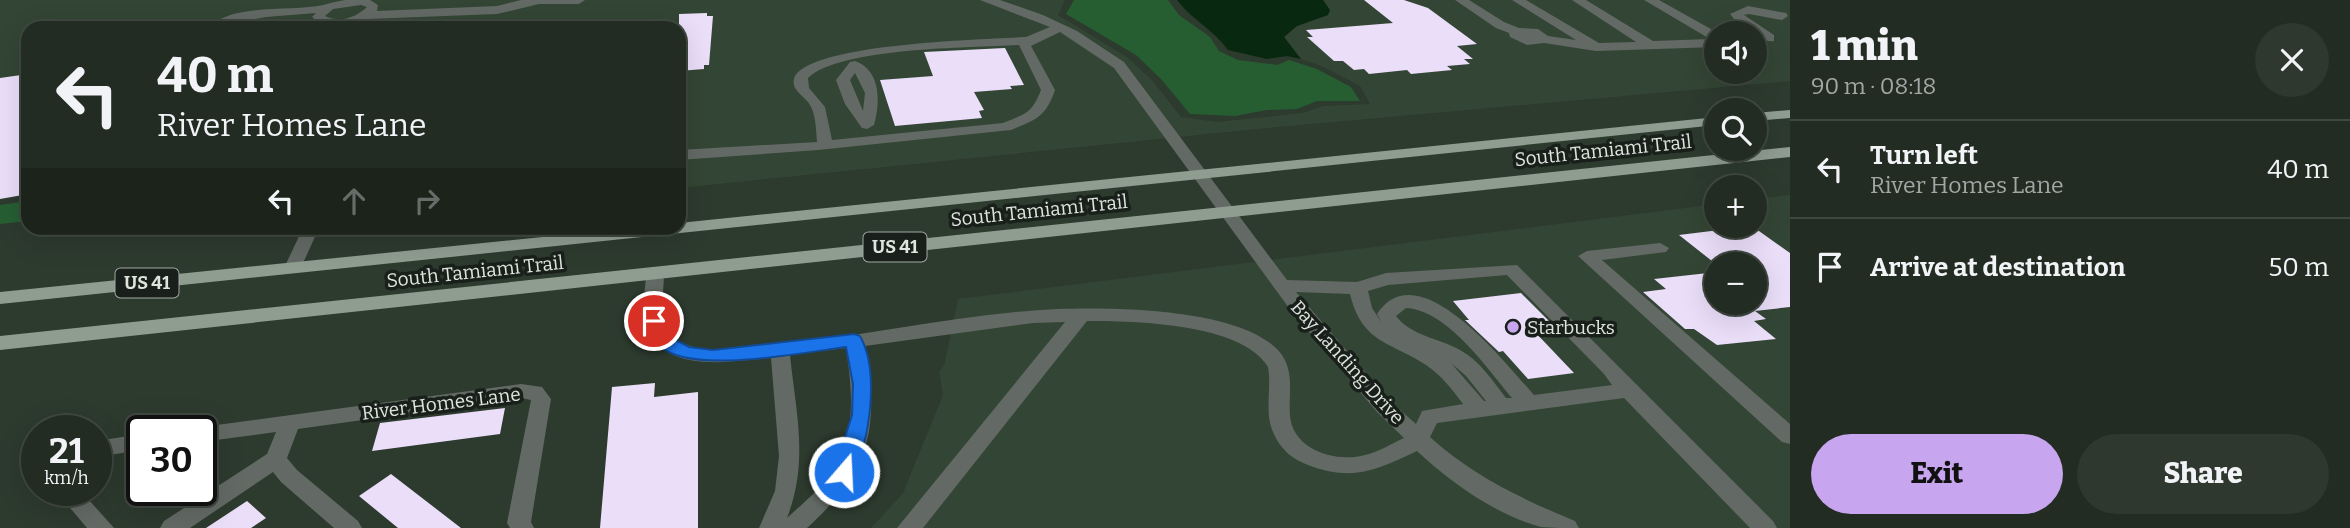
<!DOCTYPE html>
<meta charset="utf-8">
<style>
body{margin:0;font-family:Bitter,serif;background:#2e382f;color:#f1f3f6;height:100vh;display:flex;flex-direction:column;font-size:26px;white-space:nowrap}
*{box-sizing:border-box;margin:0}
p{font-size:23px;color:#a2a7a5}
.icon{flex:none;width:38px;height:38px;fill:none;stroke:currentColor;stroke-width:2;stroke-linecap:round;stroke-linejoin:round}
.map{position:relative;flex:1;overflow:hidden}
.details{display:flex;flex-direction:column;background:#222c22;width:560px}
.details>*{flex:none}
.top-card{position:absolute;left:21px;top:21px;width:665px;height:214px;border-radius:21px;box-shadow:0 7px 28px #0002,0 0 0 2px #3f4840;background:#222c22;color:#f1f3f6;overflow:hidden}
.fabs{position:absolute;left:1704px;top:21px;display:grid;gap:14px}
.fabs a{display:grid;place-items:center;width:63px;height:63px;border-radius:50%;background:#222c22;box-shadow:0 7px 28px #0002,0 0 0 2px #3f4840;font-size:35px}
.speed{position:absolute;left:21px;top:415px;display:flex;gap:14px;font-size:35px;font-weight:700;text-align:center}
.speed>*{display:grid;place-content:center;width:91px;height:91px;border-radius:50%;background:#222c22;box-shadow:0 7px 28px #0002,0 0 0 2px #3f4840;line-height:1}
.speed small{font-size:18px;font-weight:400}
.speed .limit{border:4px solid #111;border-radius:10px;background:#fff;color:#111}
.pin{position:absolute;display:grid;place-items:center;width:60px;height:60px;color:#fff;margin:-30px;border:4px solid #fff;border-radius:50%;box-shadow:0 2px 7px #0007}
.me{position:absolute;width:77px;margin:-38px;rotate:19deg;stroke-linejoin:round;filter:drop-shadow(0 0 5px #0008)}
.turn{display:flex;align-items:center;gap:24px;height:147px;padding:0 21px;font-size:32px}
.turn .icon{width:91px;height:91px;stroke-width:2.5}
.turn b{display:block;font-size:49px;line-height:60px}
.lanes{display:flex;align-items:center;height:66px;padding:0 21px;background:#0003;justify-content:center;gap:35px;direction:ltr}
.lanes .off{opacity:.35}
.round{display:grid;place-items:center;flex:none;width:74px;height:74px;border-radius:37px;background:#2e382f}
.head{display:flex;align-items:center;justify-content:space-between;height:119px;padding:0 21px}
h1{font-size:42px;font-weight:800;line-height:52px}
.button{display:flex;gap:14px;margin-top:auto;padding:14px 21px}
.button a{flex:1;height:80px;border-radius:42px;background:#c8a6ef;color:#111;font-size:28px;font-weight:800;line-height:80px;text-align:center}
.button a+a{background:#2e382f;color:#f1f3f6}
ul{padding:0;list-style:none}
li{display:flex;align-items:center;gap:21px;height:98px;padding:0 21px;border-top:2px solid #3f4840}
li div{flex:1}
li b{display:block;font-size:26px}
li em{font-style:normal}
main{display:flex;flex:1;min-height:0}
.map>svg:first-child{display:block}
.built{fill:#334535;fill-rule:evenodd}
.green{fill:#265e32}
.water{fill:#082810}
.building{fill:#eadef9}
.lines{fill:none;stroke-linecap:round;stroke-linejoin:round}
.minor{fill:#636964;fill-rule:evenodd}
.major{fill:#8f9c90;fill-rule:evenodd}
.route{fill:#1a73e8;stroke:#114b97;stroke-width:2}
.poi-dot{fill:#c8a6ef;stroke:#191f1a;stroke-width:2.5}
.labels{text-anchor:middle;stroke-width:7;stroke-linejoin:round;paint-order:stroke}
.shield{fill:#191f1a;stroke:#a2aaa3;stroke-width:2}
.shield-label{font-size:18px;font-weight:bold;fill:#dde5de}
.street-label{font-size:19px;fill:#dde5de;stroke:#191f1a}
.poi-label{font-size:19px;fill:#dde5de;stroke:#191f1a;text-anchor:start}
</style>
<main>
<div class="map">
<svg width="1790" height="528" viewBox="0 0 1790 528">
<rect width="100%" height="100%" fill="#2d3a2e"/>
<path class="built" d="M0,0H1065L1058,15L1127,57L1152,80L1181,117L1217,122L1303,113L1323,106L1370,104L1360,86L1324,67L1301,59L1284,37L1297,26L1328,15L1323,0H1790V81L1267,128L679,188V28H28V195L0,200ZM1717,33H1755V72H1717Z
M1790,195V528H871L903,493L943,395L939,371L944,366L958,299L1717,204V226H1755V199ZM1717,264H1755V303H1717Z"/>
<path class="green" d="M1074,0H1168L1179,15L1210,37L1219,51L1238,60L1277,65L1289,60L1317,69L1351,87L1360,101H1317L1297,109L1267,110L1235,116L1190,114L1161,79L1136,55L1066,14Z
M28,201V221L0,224V205Z"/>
<path class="water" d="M1177,0H1323L1330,10L1328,15L1297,26L1284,37L1301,59L1287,56L1267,59L1228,50C1214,30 1192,20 1177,0Z"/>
<path class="building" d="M1364,0H1404L1428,8L1477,44L1457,46L1473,59H1464L1470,64L1447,66L1452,70L1411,74L1407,70L1369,74L1364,69L1354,70L1343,61H1334L1307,37H1313L1306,30L1393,23Z
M707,13V16H713L709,65H704V69L679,71V14Z
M1005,48L1024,85L1010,86L1012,89L974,92L984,110L979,111L982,118L895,126L880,80L933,76L924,52Z
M28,74V194L0,199V78Z
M1752,226L1790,253V307L1755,311L1766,319L1754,321L1776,339L1717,345L1694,329H1685L1643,292L1666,289L1654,279L1717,272V303H1755V264L1717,265L1679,235Z
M1521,293L1555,327L1533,330L1574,373L1528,379L1503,351L1499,352L1465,320H1469L1453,301Z
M655,383L654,397L698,392V528H600L612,387Z
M505,408L500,434L372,451L380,423Z
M391,474L461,528H398L359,496Z
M247,501L266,518L251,528H206Z"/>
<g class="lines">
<path class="minor" d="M345,0H370L378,5L377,11L497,6L521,0H585L579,4H539L497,14L368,19L339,27L320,23L312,17L316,13L266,17L224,25L218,21C239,5 296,11 323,5C330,3 338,1 345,0ZM361,5L367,7C355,18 340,23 325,16L333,9Z
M980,0H1000L1043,15L1077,31L1124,62L1287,280L1357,282L1386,273L1517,265L1773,521L1777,528H1750L1624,398L1437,423L1430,437C1473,476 1522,499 1575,521L1579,528C1567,528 1552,528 1541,527C1496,515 1450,482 1417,451C1377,470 1352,482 1308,465C1292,459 1280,449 1273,432C1264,412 1272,388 1268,367C1242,323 1134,321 1087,321L923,528H897L1065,322L1033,323L865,346C880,430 870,470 807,528H759L775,491L779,456L771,358C728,361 663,376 645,322C641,309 646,287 646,273L649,269L655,267L664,273C664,293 657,324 675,338C686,347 701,349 715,349C830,346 943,314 1058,309C1113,307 1238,308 1278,350C1296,370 1288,393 1290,416C1293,450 1336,463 1365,455C1378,452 1391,444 1404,438L1377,412L1289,308L1114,68L1060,32L1031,46L1055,90C1045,118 1037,119 1011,130L818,150L679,160V150L817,142C816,130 816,115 810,105C805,96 791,91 794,79C803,43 990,39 1026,37L1050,27ZM1019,45L1041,90C1032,113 1026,114 1003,123L832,140L825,107L809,88L808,78C841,47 971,48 1019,45ZM1507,275L1604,374L1612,385L1534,395C1507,365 1418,250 1377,314L1382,323L1372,308L1368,291L1388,285ZM1296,292L1350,294C1362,343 1389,341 1426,365C1441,375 1452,389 1463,404L1422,411L1416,424L1391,402ZM1406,308C1447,310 1487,368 1512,398H1506C1492,380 1480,361 1460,350C1439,338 1411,336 1396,316ZM846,348C852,387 857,436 833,471C821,489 803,503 787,518C809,461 796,414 790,355ZM1451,363L1466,376L1486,401H1484Z
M1455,0H1469L1504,22L1519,28L1538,29L1548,36L1576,40L1512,0H1526L1599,43L1636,42L1572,0H1586L1653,41L1710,39L1644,0H1659L1718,33L1717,47L1596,51L1544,43L1527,45L1510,37L1509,33L1496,28Z
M1748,6L1786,13L1788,16L1782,20L1749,14L1744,15L1774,35V41C1759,43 1740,27 1730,14Z
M855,61C882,71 880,103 874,125L867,129L862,128L845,104L836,80L850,62ZM855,73L865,93L863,111L850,80Z
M303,228H319L299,272H287L284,268Z
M1660,243L1669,248L1666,252L1602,260L1790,424V444L1782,442L1578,256L1587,251Z
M521,384L542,387L551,399L531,522L534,528H510L507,523L531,400L521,398L298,429L287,458L297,470L358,521L362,528H334L281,482L273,472L190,528H160L164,521L267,454L276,432L201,442V430H192L194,428Z
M142,434V450L96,457V441Z
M55,490H80L114,528H87Z"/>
<path class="major" d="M1790,110V118L1755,121V113Z
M1717,117V125L0,304V292L632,228H679V223Z
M1790,147V157L0,350V336Z"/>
</g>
<path class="route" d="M654,316L660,317L672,338L689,347L713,350L854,334L860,336C880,372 870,442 851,478L844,480L837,478L834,472L852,415L853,384L846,347C805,352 688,376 659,345C653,339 649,329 645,321Z"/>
<circle class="poi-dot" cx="1513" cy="327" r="7"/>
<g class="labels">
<g class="shield">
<rect x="863.5" y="232.5" width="63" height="29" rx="5"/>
<rect x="115.5" y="268.5" width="63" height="29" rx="5"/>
</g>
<g class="shield-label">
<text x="895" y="253">US 41</text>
<text x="147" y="289">US 41</text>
</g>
<g class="street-label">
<text transform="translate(1603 150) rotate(-6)" y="7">South Tamiami Trail</text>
<text transform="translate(1039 210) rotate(-6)" y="7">South Tamiami Trail</text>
<text transform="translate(475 271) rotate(-6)" y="7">South Tamiami Trail</text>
<text transform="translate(1348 362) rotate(48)" y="7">Bay Landing Drive</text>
<text transform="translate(441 403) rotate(-7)" y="7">River Homes Lane</text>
</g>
<g class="poi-label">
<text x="1527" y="334">Starbucks</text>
</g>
</g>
</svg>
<div class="fabs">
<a><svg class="icon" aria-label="sound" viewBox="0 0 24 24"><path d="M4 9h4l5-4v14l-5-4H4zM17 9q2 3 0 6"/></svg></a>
<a><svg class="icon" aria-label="search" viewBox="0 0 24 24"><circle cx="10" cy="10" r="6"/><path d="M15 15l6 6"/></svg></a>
<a>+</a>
<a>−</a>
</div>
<div class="speed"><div>21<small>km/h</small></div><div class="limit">30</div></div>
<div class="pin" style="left:654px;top:321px;background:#d93025"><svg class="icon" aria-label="arrive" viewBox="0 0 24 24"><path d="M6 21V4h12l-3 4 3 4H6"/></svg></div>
<svg class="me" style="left:844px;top:472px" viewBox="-20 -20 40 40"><circle r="17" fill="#1a73e8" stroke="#fff" stroke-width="3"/><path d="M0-11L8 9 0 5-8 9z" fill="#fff"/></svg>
<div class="top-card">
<div class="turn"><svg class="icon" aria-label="left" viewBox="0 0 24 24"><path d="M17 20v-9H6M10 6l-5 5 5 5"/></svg><div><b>40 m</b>River Homes Lane</div></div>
<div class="lanes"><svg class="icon" aria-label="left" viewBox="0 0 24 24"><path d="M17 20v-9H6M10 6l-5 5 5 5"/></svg><svg class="icon off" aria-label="ahead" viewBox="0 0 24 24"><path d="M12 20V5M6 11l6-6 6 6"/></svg><svg class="icon off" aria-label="right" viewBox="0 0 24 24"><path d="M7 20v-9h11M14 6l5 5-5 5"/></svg></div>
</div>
</div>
<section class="details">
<div class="head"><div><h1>1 min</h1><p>90 m · 08:18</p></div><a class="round"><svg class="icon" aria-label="close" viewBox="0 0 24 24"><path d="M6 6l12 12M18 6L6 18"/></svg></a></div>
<ul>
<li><svg class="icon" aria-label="left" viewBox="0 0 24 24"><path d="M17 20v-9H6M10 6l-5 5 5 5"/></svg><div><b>Turn left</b><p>River Homes Lane</p></div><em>40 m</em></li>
<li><svg class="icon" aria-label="arrive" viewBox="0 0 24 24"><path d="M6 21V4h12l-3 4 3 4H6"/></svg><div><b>Arrive at destination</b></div><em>50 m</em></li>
</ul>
<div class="button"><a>Exit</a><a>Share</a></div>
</section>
</main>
